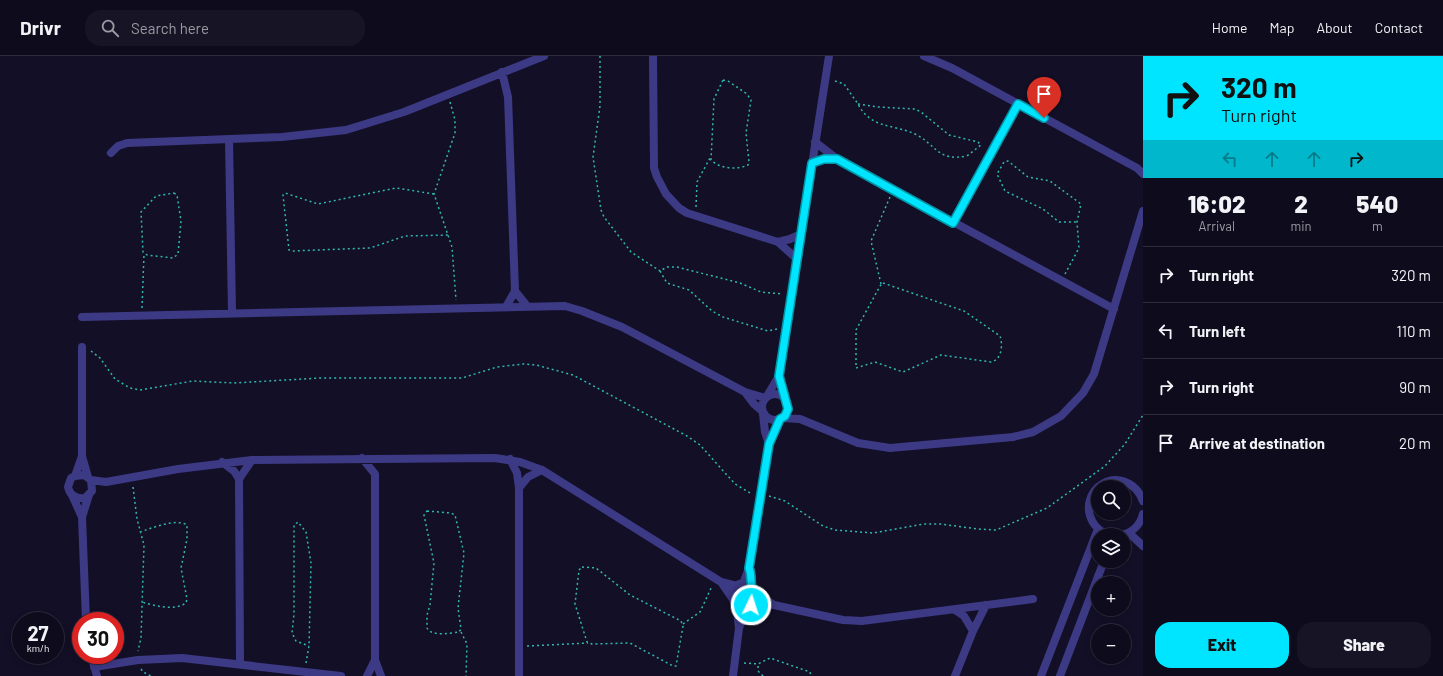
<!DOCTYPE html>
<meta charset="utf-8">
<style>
body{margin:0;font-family:Barlow,sans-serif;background:#171425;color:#f1f3f6;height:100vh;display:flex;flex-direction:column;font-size:15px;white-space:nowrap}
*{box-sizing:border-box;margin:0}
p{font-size:13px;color:#9b9ba3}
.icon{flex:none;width:22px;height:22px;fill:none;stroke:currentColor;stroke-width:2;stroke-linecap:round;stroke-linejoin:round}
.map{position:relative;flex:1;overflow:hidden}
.side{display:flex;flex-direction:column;background:#0e0b1c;width:300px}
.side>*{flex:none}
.banner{background:#00e5ff;color:#111;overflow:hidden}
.buttons{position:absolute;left:1091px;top:424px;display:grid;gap:8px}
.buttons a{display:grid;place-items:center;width:40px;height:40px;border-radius:50%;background:#0e0b1c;box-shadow:0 2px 6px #0003,0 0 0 1px #2e2b3b;font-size:20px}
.speed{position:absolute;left:12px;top:556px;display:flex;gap:8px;font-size:20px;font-weight:700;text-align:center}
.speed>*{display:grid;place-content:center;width:52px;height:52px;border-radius:50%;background:#0e0b1c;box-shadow:0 2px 6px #0003,0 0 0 1px #2e2b3b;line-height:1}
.speed small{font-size:10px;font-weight:400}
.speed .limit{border:6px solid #d22;background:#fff;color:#111}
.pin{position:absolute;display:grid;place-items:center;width:34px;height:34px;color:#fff;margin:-41px -17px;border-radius:50% 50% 50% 0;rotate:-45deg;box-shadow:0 0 4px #0007}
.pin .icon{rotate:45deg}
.me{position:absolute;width:44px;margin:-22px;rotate:4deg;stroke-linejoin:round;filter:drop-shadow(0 0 3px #0008)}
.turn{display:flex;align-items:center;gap:14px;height:84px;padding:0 12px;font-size:18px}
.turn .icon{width:52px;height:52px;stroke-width:2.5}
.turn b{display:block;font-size:28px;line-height:34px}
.lanes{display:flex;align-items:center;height:38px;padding:0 12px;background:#0003;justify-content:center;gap:20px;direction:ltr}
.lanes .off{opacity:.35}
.eta{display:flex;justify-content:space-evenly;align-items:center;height:68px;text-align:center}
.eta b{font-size:24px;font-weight:800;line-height:28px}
.cta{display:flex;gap:8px;margin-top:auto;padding:8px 12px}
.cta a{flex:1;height:46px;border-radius:16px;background:#00e5ff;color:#111;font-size:16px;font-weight:800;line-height:46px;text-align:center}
.cta a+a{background:#171425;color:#f1f3f6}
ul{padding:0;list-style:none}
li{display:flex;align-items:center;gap:12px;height:56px;padding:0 12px;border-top:1px solid #2e2b3b}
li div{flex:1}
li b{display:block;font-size:15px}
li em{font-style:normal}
header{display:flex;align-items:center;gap:24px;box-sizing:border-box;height:56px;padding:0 20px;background:#0e0b1c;border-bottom:1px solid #2e2b3b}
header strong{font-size:19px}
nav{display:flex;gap:22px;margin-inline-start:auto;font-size:14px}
.search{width:280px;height:36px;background:#171425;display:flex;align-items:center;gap:10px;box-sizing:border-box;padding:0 14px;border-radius:16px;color:#9b9ba3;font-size:15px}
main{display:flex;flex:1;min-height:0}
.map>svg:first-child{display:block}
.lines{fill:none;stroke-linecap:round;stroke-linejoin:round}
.path{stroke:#2fb8b0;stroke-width:1.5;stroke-dasharray:2 3;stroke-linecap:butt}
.minor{stroke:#3d3a85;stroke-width:8}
.route-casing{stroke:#0095a6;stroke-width:10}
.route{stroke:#00e5ff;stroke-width:7}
</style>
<header>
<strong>Drivr</strong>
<div class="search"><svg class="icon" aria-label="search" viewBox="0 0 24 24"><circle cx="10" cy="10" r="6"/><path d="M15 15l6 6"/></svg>Search here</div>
<nav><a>Home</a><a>Map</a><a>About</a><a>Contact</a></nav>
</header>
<main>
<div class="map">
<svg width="1143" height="620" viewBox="0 0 1143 620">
<rect width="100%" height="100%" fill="#130f26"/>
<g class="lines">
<path class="path" d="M600,0V50L593,101L601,154L604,161L631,196L660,215
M723,24L728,25L747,38L751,44L746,77L749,106L748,109C737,114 720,113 711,104L714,43Z
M835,25L844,28L858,48
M450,46L455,64V77L434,138L452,191L456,244
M858,48L878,51L915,53L921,56L949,79L978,86L981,89L967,100C937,106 936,88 915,78C893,68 871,73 858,48Z
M174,137L177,139L181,165L178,198L173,202L147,199L143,196L141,156L156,140Z
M434,138L396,132L318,148L285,137L283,139L289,194L292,195L370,192L405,180L449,179
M696,151L697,126L710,102
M1065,218L1079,192L1077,166L1081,148L1050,125L1028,121L1008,105L1004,106L997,118L1005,135L1043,153L1059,166H1077
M883,227L964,255L1000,280C1003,288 1002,304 991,306L941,299L903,316L875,306L856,312V274L880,230Z
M881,228L871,185L890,141
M142,252L144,198
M777,273L768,275L723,261L712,255L689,234L667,227L660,215L667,211H677L740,227L761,236L782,238
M91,295L100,302L115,323L130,332L140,334L193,325L234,327L320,322H462L497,311L523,308L536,309L573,319L687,380L700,389L735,428L752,438
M133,431L137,463L144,489L141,582L138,595
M769,440L785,445L823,470L835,474L873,477L924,468H940L978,473L996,474L1047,452L1105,410L1125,388L1143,359
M427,455L451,457L455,459L464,497L458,552L461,573L459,576C450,577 432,581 427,572V559L430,549L434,507L424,459Z
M140,476C152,472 176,462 187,469V483L181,512L187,543L186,547C174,555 155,550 142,546
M582,511L596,512L630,539L681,565L683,570L676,610H673L630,587L592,588L587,586L575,548L579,514Z
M683,568L700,556L712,530
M461,576L467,588L466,620
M527,590L588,587
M306,607L309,590L311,507L306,476L298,466L294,469V558L292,577L296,585L309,590
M744,607L758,608
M141,613L143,616L151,620
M763,620L758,615V608L770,602L810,616L811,620"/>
<path class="minor" d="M653,0L654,112L657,121L666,138L679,152L687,157L778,186L797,203
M924,0L952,12L1137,112L1143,118
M502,16L508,41L515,235L506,251
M229,83L232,257
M815,86L837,103L1114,253
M111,97L118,90L127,87L282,81L346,74L404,56L544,0
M812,107L824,103H837
M953,167L1018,48
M778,186L790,183L801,178
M515,235L527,250
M82,261L565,250L582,255L622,271L745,336L765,342
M82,291V400L88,421
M779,320L785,343
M745,336L754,348L762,355
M762 351a13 13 0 1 1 26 0a13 13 0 1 1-26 0Z
M767,340L779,320L829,0
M763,358L765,376L769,388
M782,362L800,363L858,387L890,392L1013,381L1033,376L1061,360L1083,337L1094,318L1143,155
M362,402L375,418V604L381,620
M510,403L517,417L519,432V620
M222,406L234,415L239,423
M75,420L84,419L91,424L92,435L85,442C76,443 70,440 68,431L71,422L75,420L82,400
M91,424L106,426L178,413L252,404L495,402L520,406L542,414L721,526L737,530
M1098,431C1081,447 1089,474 1111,479
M1098,431C1115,417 1136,426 1143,445
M519,432L528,421L542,414
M72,439L82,461
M1129,477L1143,490
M1121,479C1132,477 1140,469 1143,458
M749,512L752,521V531
M721,526L732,542
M732 539a12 12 0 1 1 24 0a12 12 0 1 1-24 0Z
M743,528L749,512L769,388L780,363
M755,536L774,549
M736,548L739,572
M751,549H774L843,564L862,565L1033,543
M955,554L964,560L973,575
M86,565L82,461L89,439
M91,599L97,620
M240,607L239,423L252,404
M94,611L138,604L182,602L341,620
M367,620L375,604
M733,620L739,572L747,551
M955,620L973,575L986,549
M1041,620L1098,473
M1060,620L1104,505"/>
</g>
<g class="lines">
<g class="route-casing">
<path id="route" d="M751,549C758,542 755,539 752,531C750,525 752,519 749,512L769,388L780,363L785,360L788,353L779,320L812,107L824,103H837L953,167L1018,48L1044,62"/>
</g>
<use href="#route" class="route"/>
</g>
</svg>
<div class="buttons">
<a><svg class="icon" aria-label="search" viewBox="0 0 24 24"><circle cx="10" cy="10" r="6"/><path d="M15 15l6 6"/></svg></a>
<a><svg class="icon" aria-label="layers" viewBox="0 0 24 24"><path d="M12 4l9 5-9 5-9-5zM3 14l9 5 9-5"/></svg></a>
<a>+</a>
<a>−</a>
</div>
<div class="speed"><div>27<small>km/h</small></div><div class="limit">30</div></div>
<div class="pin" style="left:1044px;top:62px;background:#d93025"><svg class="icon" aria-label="arrive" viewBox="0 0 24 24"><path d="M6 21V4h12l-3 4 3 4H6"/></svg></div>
<svg class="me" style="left:751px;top:549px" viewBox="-20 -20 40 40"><circle r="17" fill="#00e5ff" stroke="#fff" stroke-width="3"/><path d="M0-11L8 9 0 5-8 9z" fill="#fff"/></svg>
</div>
<section class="side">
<div class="banner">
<div class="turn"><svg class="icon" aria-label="right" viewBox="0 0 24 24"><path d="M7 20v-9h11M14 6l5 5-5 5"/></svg><div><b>320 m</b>Turn right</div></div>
<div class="lanes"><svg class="icon off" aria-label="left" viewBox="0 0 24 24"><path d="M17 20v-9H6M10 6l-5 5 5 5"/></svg><svg class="icon off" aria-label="ahead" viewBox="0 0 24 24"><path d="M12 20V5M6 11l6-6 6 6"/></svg><svg class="icon off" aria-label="ahead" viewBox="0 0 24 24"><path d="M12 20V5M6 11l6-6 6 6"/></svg><svg class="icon" aria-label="right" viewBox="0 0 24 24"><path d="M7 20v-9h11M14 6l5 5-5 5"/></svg></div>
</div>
<div class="eta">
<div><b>16:02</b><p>Arrival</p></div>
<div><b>2</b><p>min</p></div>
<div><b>540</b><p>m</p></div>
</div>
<ul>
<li><svg class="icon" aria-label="right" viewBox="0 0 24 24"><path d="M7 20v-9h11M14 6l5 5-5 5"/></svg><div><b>Turn right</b></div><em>320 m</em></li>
<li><svg class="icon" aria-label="left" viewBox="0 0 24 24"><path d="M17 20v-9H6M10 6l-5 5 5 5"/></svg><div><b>Turn left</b></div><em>110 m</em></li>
<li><svg class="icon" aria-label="right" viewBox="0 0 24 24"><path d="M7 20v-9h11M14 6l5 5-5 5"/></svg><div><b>Turn right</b></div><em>90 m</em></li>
<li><svg class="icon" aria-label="arrive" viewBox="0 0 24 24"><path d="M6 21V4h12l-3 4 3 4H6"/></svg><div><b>Arrive at destination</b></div><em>20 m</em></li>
</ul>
<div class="cta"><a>Exit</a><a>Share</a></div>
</section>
</main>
